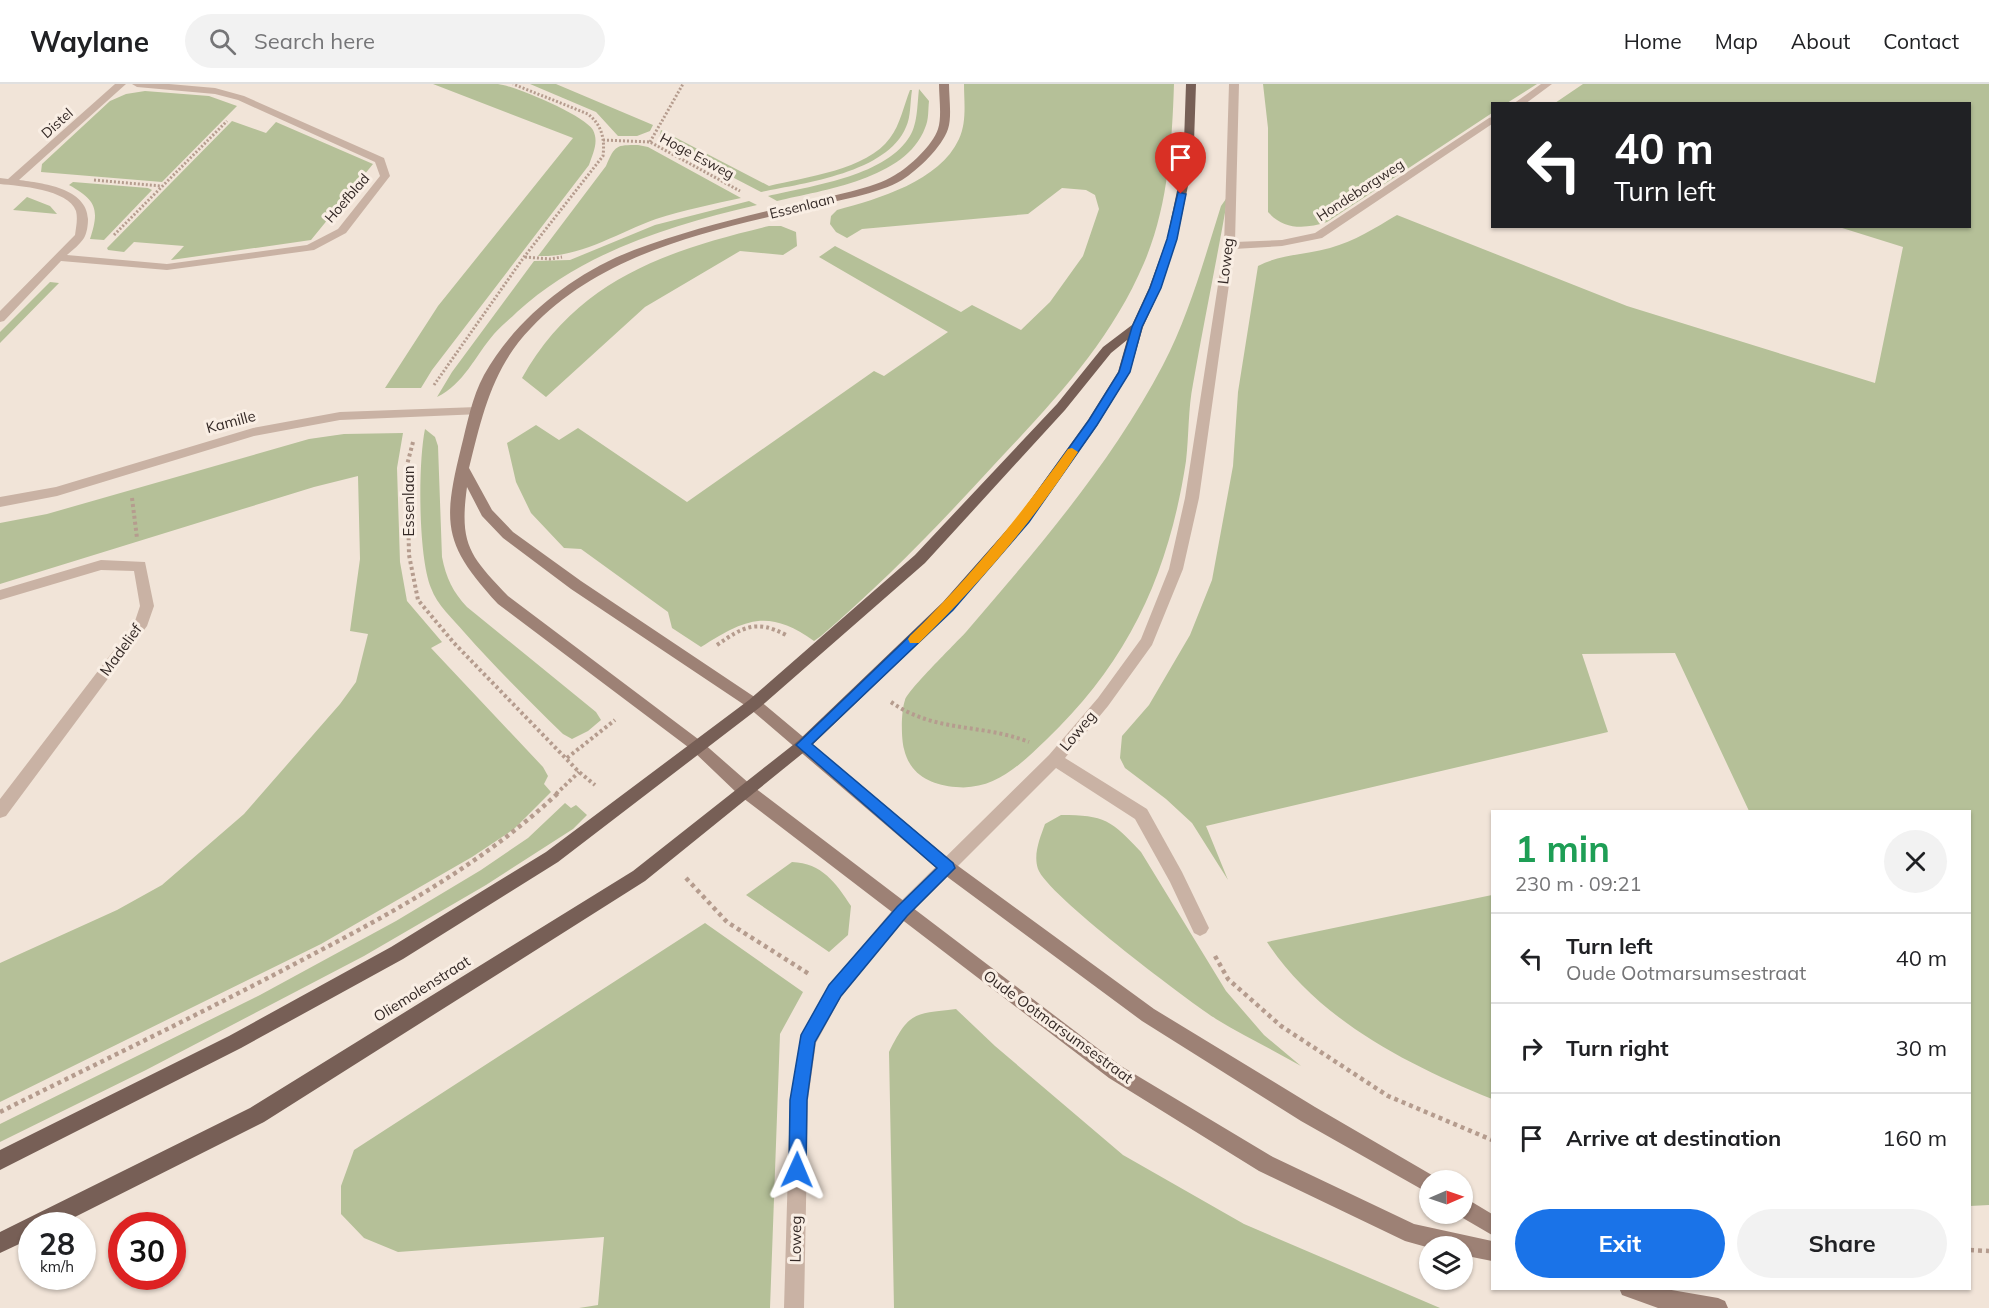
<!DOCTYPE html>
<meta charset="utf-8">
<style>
body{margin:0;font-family:Mulish,sans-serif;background:#f2f2f2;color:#202124;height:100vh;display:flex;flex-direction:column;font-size:22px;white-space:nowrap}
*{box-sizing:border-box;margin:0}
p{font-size:20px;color:#757577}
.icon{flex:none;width:33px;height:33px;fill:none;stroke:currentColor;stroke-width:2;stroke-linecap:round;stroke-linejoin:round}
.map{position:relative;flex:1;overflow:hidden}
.panel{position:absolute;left:1491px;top:726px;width:480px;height:480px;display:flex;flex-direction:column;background:#fff;border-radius:0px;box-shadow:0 2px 4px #0004}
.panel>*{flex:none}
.guide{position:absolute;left:1491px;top:18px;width:480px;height:126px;border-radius:0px;box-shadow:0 2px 4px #0004;background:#202124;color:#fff;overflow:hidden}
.needle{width:39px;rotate:88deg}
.tools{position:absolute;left:1419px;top:1086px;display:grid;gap:12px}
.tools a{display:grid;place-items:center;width:54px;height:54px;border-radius:50%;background:#fff;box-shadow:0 2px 4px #0004;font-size:30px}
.speed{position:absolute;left:18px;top:1128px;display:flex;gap:12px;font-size:30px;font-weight:700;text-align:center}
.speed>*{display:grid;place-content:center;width:78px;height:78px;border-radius:50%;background:#fff;box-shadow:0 2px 4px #0004;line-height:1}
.speed small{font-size:15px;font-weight:400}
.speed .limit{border:9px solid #d22;background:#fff;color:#111}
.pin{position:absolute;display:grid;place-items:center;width:51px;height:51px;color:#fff;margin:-62px -26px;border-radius:50% 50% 50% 0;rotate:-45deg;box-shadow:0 0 6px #0007}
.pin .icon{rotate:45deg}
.me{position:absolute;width:66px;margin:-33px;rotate:1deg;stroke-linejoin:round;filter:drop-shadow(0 0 4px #0008)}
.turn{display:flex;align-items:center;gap:21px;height:126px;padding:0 24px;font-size:27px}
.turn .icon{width:78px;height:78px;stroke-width:2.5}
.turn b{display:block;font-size:42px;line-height:51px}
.round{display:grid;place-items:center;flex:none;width:63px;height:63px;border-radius:32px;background:#f2f2f2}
.overview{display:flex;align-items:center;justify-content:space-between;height:102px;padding:0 24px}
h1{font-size:36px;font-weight:700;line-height:45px;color:#1e9e55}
.cta{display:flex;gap:12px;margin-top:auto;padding:12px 24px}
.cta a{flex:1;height:69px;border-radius:36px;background:#1a73e8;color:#fff;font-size:24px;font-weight:700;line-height:69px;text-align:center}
.cta a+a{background:#f2f2f2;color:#202124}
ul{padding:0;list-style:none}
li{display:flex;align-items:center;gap:18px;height:90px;padding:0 24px;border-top:2px solid #e0e0e0}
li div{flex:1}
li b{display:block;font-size:22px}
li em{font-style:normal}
header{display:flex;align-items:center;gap:36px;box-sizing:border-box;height:84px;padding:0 30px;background:#fff;border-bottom:2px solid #e0e0e0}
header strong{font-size:28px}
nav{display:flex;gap:33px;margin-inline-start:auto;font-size:21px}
.search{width:420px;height:54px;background:#f2f2f2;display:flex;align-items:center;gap:15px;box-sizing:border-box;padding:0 21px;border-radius:33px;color:#757577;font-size:22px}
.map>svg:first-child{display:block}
.green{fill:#b5c098}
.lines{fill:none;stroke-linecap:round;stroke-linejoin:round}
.path-far2{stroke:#b59c8e;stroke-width:3;stroke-dasharray:2 2;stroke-linecap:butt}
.path-far1{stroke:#b59c8e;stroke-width:4;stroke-dasharray:3 3;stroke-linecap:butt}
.path{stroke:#b59c8e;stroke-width:4.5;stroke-dasharray:4 4;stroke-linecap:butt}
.street{fill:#c9b2a4;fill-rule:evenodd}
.secondary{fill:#9d8175;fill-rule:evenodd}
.primary{fill:#775f56;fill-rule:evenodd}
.route{fill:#1a73e8;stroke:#114b97;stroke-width:1.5}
.slow{fill:#f59e0b}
.labels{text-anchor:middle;stroke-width:6;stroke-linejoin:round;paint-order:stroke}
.far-street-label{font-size:14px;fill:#342926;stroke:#f9eee4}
.street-label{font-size:15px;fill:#342926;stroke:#f9eee4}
</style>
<header>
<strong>Waylane</strong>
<div class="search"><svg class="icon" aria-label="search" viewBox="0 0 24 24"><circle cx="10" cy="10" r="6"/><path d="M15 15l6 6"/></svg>Search here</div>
<nav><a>Home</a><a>Map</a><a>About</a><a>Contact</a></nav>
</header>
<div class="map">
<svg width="1989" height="1224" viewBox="0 0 1989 1224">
<rect width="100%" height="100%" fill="#f1e4d8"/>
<path class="green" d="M433,0C454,0 477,0 498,0C515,2 584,31 593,46C599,58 593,69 589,81L432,286L421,304H385L438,222L573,54Z
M530,0H556L653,41L650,47L637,52H618L596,28Z
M964,0H1174C1172,60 1168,123 1144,179C1110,259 1052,319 993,382C939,441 882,500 821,552L814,557C768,524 745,535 701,563L672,544L668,528L581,465L564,464L531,429L516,398L507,359L536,341L559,356L578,344L687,418L874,287L884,292L948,248L819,173L835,162L961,228L972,221L1021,246L1050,218L1083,172L1099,125L1095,111L1086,106L1062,104L1028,130L862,145L847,154L836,148L830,140L831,132L837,126C878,115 940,97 959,55C967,38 964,18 964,0Z
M1263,0H1537L1507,19L1492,20V29L1327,138C1305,145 1284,146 1268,128V44Z
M1583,0H1989V1121L1970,1122V728L1749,727L1675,569L1582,570L1608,648L1206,742L1228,796L1192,739L1166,715L1125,684L1120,674L1122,652L1149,621L1190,551L1212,496L1233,382L1238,308L1258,182C1281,170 1305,171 1330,164C1355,157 1375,144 1397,131L1627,222L1875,299L1903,163L1839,143L1970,142V20L1555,19Z
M919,5L929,17C928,25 929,36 925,44C906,95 823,106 777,117L768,112C810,102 882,93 908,55C918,42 917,21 919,5Z
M910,6H912C910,18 911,33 906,43C887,89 804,99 761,108L659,55L661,46L769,102C805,93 867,86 890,54C900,41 904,21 910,6Z
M145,7L209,12L237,22L162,98L41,88L42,80L110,17L126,10Z
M232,37L266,49L276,38L373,80L311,156L171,176L184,162L134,158L124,168L108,166L107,164Z
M638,61L648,63L741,114C713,120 684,126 656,135C617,149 580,174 538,172L606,82C615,61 616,61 638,61Z
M73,98L148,104L152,106L104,156L90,155C100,125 96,116 69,101Z
M1228,112C1217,175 1204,237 1193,300C1188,325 1189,352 1186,377C1169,489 1129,577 1046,656C1021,680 994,707 956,703C931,701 910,691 904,665C901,654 901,627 905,616C908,606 955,560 966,548C1038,464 1111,380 1163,281C1189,231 1204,176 1221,122Z
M27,113L50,122L57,130L13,126Z
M749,117L757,121C672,141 584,167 517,228C510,235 501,242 494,250C475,272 464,300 437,313L452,288L534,177L570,176L655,141Z
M769,142H781L796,148L797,162L783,171L740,167L645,223L546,313L522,294C577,196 665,167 769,142Z
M50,198L59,199L0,259V248Z
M425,345L435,353L438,362L442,473C446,494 453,508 467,523L596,628L601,636L588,647L572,655L563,650C529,617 496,584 464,548C453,535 437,521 431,504C418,472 418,379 425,345Z
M403,349L397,384L400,478L407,517L442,558L431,564L543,683L548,692L544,700L551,708L514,745L472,773L321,860L0,1018V879L117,826L162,801L244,730L340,620L356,598L368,550L350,547L360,475L358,392L314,403L0,500V439L47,430L309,355L344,350Z
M565,719L571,724L576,721L587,731L573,745L486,801L364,872L146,986L0,1058V1040L260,911L396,837L481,786L528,754Z
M1061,731C1105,731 1111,736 1141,768L1226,907L1264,951L1301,982C1273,966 1244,952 1216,935C1187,916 1047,811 1038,785C1033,770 1040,754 1045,740Z
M792,778C822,779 836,799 851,822L848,851L829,868L746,811Z
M1492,811V1015C1408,981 1318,936 1267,858Z
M705,839L803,908L780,950L770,1224H579L598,1221L604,1153L398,1168L364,1154L341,1130V1102L354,1066Z
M956,925L995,962L1123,1071L1244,1140L1440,1224H894L889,968C909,928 913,930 956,925Z"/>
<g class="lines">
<path class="path-far2" d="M603,56L650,58L740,107
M650,58L683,0
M94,96L161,102
M114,151L227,37
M525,173L550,175L562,173
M434,301L524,173L603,72C605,55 602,41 588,30L513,0"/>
<path class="path-far1" d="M413,358L407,381L409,471L418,516L454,559L579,688L595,701
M132,414L137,454
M717,561C743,543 756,535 786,551
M891,618C935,649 980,639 1029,658
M567,674L615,636
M556,710L579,688"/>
<path class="path" d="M686,794L727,838L809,890
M1215,872L1228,895L1281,942L1388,1012L1492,1056
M0,1028C102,977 204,928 304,875C394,828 484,779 558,709
M1970,1166L1989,1167"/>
<path class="street" d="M115,0H126L19,96C42,99 87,104 88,135C88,141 87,149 84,154C80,160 73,166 67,171L167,180L307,161L338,145L380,92L375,78L238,16L215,10L137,3L132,0H169L215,4L244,12L384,74L390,92L346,149L314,166L167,186L61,177L4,237L0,238V227L75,151C76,143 78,135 76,127C68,105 19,102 0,100V94L8,95Z
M1229,0H1239L1235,158L1282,156L1315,149L1489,34L1492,33V40L1322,154L1282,162L1234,165L1199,414L1183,485L1152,561L1108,622L1065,674L1147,725L1182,788L1209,844L1206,849L1200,852L1194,849L1170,798L1135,735L1056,684L908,832L841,913L816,959L808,1016L804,1224H784L790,1016L801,951L829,901L896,822L1049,671L1098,614L1141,555L1169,485L1185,414L1224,162Z
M1541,0H1552L1525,20H1513Z
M477,323L483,327L481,330L340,336L254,352L57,412L0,423V413L56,403L253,344L340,328Z
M101,476L145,478L154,522L147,542L6,732L0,734V715L134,540L140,522L134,487L101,486L0,516V506Z"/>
<path class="secondary" d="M939,0H949C949,13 952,33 948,45C942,63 918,86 902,96C879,110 834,117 806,124C709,147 603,168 531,244C492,284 482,332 469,384L492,426L513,448L581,497L759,616L954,779L1154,925L1315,1023L1437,1094L1438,1096H1430V1110L1301,1037L1142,937L942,789L749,624L571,505L503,454L482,432L467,403C459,461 470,472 508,512L702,658L751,701L1121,982L1273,1073L1414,1140L1492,1157V1177L1462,1171V1162L1430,1164L1405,1157L1259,1087L1109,994L739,711L692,666L498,520C444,461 442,441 461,364C467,340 472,313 484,291C516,234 574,189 634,166C690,145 747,132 804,118C830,112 873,105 895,91C909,83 933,61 938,45C942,33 939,13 939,0Z
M1462,1112L1492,1130V1151L1456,1130H1462Z
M1619,1204H1660L1718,1214L1725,1217L1728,1224H1658L1622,1211Z"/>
<path class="primary" d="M1186,0H1196L1194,58L1189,97L1177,155L1161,204L1143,243L1130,288L1097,342L1029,438L953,526L808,665L645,797L264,1038L57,1142H32V1154L0,1169V1148L250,1024L633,787L798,657L943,518L1019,432L1088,336L1118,288L1127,256L1111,269L1065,326L925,479L759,624L558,778L403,875L241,964L0,1086V1066L229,952L391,863L546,768L749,616L915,471L1057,320L1103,263L1132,241L1149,204L1167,155L1179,97L1184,58Z"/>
</g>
<path class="route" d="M1178,108L1186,110L1177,155L1161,204L1142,243L1130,288L1097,341L1029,438L953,526L812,660L953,779L955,784L907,832L841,912L815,958L807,1016L806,1086L803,1092L797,1094L791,1092L789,1086L790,1016L801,951L829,901L897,823L937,784L796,661L944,519L1020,432L1089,336L1119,288L1132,243L1150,204L1167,155Z"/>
<path class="slow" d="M1072,364L1078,368C1033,438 978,501 919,559H910L908,555L910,552C969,494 1020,432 1068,365Z"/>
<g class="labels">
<g class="far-street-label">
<text transform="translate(57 39) rotate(-42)" y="5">Distel</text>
<text transform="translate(697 72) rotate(28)" y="5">Hoge Esweg</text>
<text transform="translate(1360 106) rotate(-33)" y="5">Hondeborgweg</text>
<text transform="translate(347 114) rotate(-49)" y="5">Hoefblad</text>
<text transform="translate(802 122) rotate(-14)" y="5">Essenlaan</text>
</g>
<g class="street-label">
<text transform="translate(1226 177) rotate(-83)" y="5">Loweg</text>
<text transform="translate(231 338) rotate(-15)" y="5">Kamille</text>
<text transform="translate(409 417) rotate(-90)" y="5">Essenlaan</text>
<text transform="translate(121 566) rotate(-54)" y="5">Madelief</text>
<text transform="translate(1078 647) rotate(-50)" y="5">Loweg</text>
<text transform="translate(422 905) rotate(-32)" y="5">Oliemolenstraat</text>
<text transform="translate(1058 943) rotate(36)" y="5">Oude Ootmarsumsestraat</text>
<text transform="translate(796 1155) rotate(-89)" y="5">Loweg</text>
</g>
</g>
</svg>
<div class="tools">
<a><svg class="needle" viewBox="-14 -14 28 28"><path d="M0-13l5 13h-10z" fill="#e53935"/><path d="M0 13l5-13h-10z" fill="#757577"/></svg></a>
<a><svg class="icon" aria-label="layers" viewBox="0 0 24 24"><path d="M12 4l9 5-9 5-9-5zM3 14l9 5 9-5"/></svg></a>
</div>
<div class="speed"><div>28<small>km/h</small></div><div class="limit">30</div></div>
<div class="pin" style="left:1181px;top:110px;background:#d93025"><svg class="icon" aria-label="arrive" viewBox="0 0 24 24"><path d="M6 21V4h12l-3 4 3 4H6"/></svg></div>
<svg class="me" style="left:797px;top:1086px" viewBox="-20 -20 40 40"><path d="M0-17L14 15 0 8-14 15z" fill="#1a73e8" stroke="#fff" stroke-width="4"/></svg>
<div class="guide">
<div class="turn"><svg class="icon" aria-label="left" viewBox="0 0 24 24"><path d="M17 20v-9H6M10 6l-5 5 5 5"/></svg><div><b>40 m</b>Turn left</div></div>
</div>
<section class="panel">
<div class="overview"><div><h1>1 min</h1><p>230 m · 09:21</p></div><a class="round"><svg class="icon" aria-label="close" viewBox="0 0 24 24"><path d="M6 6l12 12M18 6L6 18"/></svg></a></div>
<ul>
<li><svg class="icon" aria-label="left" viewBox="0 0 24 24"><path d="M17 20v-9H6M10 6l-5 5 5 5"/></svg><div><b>Turn left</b><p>Oude Ootmarsumsestraat</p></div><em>40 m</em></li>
<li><svg class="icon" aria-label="right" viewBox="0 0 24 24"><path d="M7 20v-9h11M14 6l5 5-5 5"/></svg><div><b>Turn right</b></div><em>30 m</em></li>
<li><svg class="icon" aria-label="arrive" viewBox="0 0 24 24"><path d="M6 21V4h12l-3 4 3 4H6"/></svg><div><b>Arrive at destination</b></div><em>160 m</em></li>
</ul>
<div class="cta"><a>Exit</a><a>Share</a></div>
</section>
</div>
